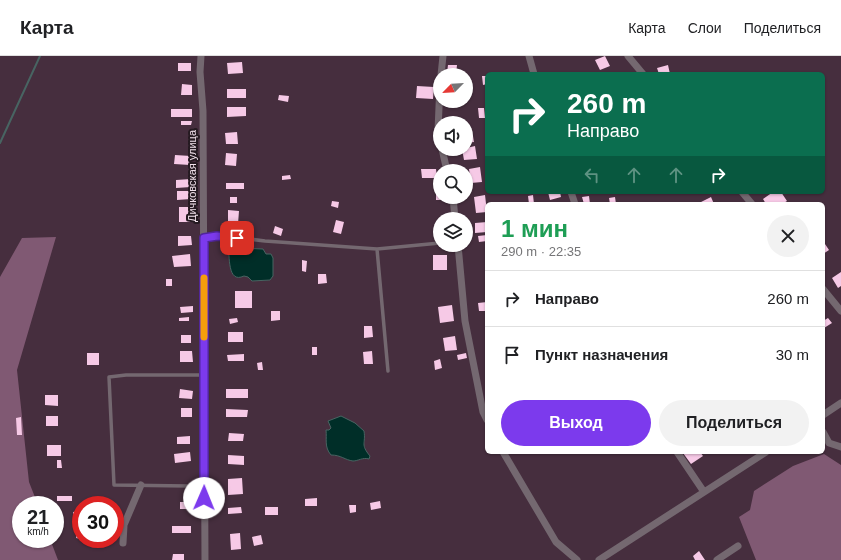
<!DOCTYPE html>
<html lang="ru">
<meta charset="utf-8">
<style>
body{margin:0;font-family:Arial,sans-serif;background:#f2f2f2;color:#202124;height:100vh;display:flex;flex-direction:column;font-size:15px;white-space:nowrap}
*{box-sizing:border-box;margin:0}
p{font-size:13px;color:#757577}
.icon{flex:none;width:22px;height:22px;fill:none;stroke:currentColor;stroke-width:2;stroke-linecap:round;stroke-linejoin:round}
.map{position:relative;flex:1;overflow:hidden}
.panel{position:absolute;left:485px;top:146px;width:340px;height:252px;display:flex;flex-direction:column;background:#fff;border-radius:6px;box-shadow:0 1px 3px #0004}
.panel>*{flex:none}
.guide{position:absolute;left:485px;top:16px;width:340px;height:122px;border-radius:6px;box-shadow:0 1px 3px #0004;background:#0b6e4f;color:#fff;overflow:hidden}
.needle{width:26px;rotate:246deg}
.controls{position:absolute;left:433px;top:12px;display:grid;gap:8px}
.controls a{display:grid;place-items:center;width:40px;height:40px;border-radius:50%;background:#fff;box-shadow:0 1px 3px #0004;font-size:20px}
.speed{position:absolute;left:12px;top:440px;display:flex;gap:8px;font-size:20px;font-weight:700;text-align:center}
.speed>*{display:grid;place-content:center;width:52px;height:52px;border-radius:50%;background:#fff;box-shadow:0 1px 3px #0004;line-height:1}
.speed small{font-size:10px;font-weight:400}
.speed .limit{border:6px solid #d22;background:#fff;color:#111}
.pin{position:absolute;display:grid;place-items:center;width:34px;height:34px;color:#fff;margin:-17px;border-radius:8px;box-shadow:0 2px 6px #0006}
.me{position:absolute;width:44px;margin:-22px;rotate:1deg;stroke-linejoin:round;filter:drop-shadow(0 0 3px #0008)}
.turn{display:flex;align-items:center;gap:14px;height:84px;padding:0 16px;font-size:18px}
.turn .icon{width:52px;height:52px;stroke-width:2.5}
.turn b{display:block;font-size:28px;line-height:34px}
.lanes{display:flex;align-items:center;height:38px;padding:0 16px;background:#0003;justify-content:center;gap:20px;direction:ltr}
.lanes .off{opacity:.35}
.round{display:grid;place-items:center;flex:none;width:42px;height:42px;border-radius:21px;background:#f2f2f2}
.head{display:flex;align-items:center;justify-content:space-between;height:68px;padding:0 16px}
h1{font-size:24px;font-weight:700;line-height:30px;color:#1e9e55}
.cta{display:flex;gap:8px;margin-top:auto;padding:8px 16px}
.cta a{flex:1;height:46px;border-radius:24px;background:#7c3aed;color:#fff;font-size:16px;font-weight:700;line-height:46px;text-align:center}
.cta a+a{background:#f2f2f2;color:#202124}
ul{padding:0;list-style:none}
li{display:flex;align-items:center;gap:12px;height:56px;padding:0 16px;border-top:1px solid #e0e0e0}
li div{flex:1}
li b{display:block;font-size:15px}
li em{font-style:normal}
header{display:flex;align-items:center;gap:24px;box-sizing:border-box;height:56px;padding:0 20px;background:#fff;border-bottom:1px solid #e0e0e0}
header strong{font-size:19px}
nav{display:flex;gap:22px;margin-inline-start:auto;font-size:14px}
.map>svg:first-child{display:block}
.forest{fill:#805973}
.water{fill:#002e28;stroke:#486462}
.lines{fill:none;stroke-linecap:round;stroke-linejoin:round}
.stream{stroke:#486462;stroke-width:2}
.building{fill:#f6c9e6}
.lane{stroke:#746870;stroke-width:3.5}
.street{stroke:#746870;stroke-width:7}
.route-casing{stroke:#51269a;stroke-width:10}
.route{stroke:#7c3aed;stroke-width:7}
.slow{stroke:#f59e0b;stroke-width:7}
.labels{text-anchor:middle;stroke-width:4;stroke-linejoin:round;paint-order:stroke}
.street-label{font-size:11px;fill:#f1e1eb;stroke:#251a21}
</style>
<header>
<strong>Карта</strong>
<nav><a>Карта</a><a>Слои</a><a>Поделиться</a></nav>
</header>
<div class="map">
<svg width="841" height="504" viewBox="0 0 841 504">
<rect width="100%" height="100%" fill="#462e3e"/>
<path class="forest" d="M56,181L17,314L29,426L38,449H21V483H50L58,504H0V221L22,182Z
M824,398L841,409V504H756L739,461L750,454L754,435L793,410Z"/>
<path class="water" d="M228,189H234L239,192L263,193L266,198H271L273,202V220L270,224L252,225L248,221L244,220C227,228 230,200 228,189Z
M341,360L355,367L364,375C366,388 360,388 370,400L369,403C363,401 358,405 353,405C345,404 341,399 331,399C324,391 327,383 326,374H329L331,372L328,365Z"/>
<g class="lines">
<path class="stream" d="M0,87L40,0"/>
</g>
<path class="building" d="M605,0L610,10L600,14L595,4Z
M242,6L243,17L228,18L227,7Z
M178,7H191V15H178Z
M448,9H457L456,18L447,17Z
M668,9L670,18H659L657,12Z
M482,20H487V28L483,29Z
M182,28L192,29V39H181Z
M417,30L434,31L433,43L416,42Z
M227,33H246V42H227Z
M279,39L289,40L288,46L278,44Z
M227,51H246V60L227,61Z
M478,52H484L485,62H479Z
M171,53H192V61H171Z
M181,65H192L191,69H181Z
M237,76L238,88H226L225,77Z
M473,80L474,86L466,87V81Z
M475,90L477,103L464,104L462,93Z
M226,97L237,98L236,110L225,109Z
M175,99L191,100L190,109L174,108Z
M480,111L482,126L471,127L469,113Z
M421,113H436L437,122H422Z
M290,119L291,123L282,124V120Z
M191,123V131L176,132V124Z
M226,127H244V133H226Z
M436,131H440V141H446V144H436Z
M177,135H191V143L177,144Z
M548,136H560L561,141L550,144Z
M773,136H781L787,145L782,148H766L763,143Z
M485,139L487,156L476,157L474,141Z
M533,139L534,148H529L528,140Z
M589,140L590,148H584L582,141Z
M230,141H237V147H230Z
M615,141L616,148H610L609,142Z
M711,141L714,148H702L701,146Z
M332,145L339,146L338,152L331,150Z
M179,151H191V166H179Z
M228,154L239,155L238,168L228,167Z
M336,164L344,166L341,178L333,176Z
M487,166V176L475,177V167Z
M275,170L283,173L281,180L273,177Z
M487,179V185L479,186L478,180Z
M178,180H191L192,189L178,190Z
M823,185L829,194L823,198Z
M190,198L191,210L174,211L172,200Z
M433,199H447V214H433Z
M302,204L307,205L306,216L302,215Z
M841,216V230L838,232L832,222Z
M318,218H326L327,227L318,228Z
M166,223H172V230H166Z
M235,235H252V252H235Z
M487,246V255H479L478,247Z
M452,249L454,265L440,267L438,251Z
M193,250V256L181,257L180,251Z
M271,255H280V264L271,265Z
M189,261V265H179V262Z
M237,262L238,266L230,268L229,263Z
M828,262L832,267L824,272L823,265Z
M364,270H372L373,281L364,282Z
M228,276H243V286H228Z
M181,279H191V287H181Z
M455,280L457,294L445,295L443,282Z
M312,291H317V299H312Z
M180,295H192L193,306H180Z
M372,295L373,308H364L363,296Z
M87,297H99V309H87Z
M466,297L467,302L458,304L457,299Z
M244,298V305H228L227,299Z
M440,303L442,312L435,314L434,305Z
M262,306L263,314H258L257,307Z
M180,333L193,335L192,343L179,342Z
M226,333H248V342H226Z
M45,339H58V350L45,349Z
M181,352H192V361H181Z
M226,353L248,354L247,361H226Z
M46,360H58V370H46Z
M21,361L22,379H17L16,362Z
M229,377L244,378L243,385H228Z
M190,380V388H177V381Z
M47,389H61V400H47Z
M190,396L191,405L175,407L174,398Z
M684,396H700L703,400L691,408L683,397Z
M228,399L244,400V409L228,408Z
M57,404H61L62,412H57Z
M242,422L243,438L228,439V423Z
M57,440H72V445H57Z
M317,442V450H305V443Z
M380,445L381,452L371,454L370,447Z
M180,446H193L192,453H180Z
M349,449H356V456L350,457Z
M241,451L242,457L228,458V452Z
M265,451H278V459H265Z
M81,455V462L74,463L73,456Z
M172,470H191V477H172Z
M78,471L81,472V483L76,482Z
M240,477L241,493L231,494L230,478Z
M261,479L263,488L254,490L252,481Z
M699,495L705,504H695L693,500Z
M173,498H184V504H172Z"/>
<g class="lines">
<path class="lane" d="M204,181L225,180L265,185L377,193L440,187
M377,193L388,315
M204,441L188,430L114,429L109,321L126,319H204"/>
<path class="street" d="M201,0L200,16L203,55L205,504
M529,0L534,18
M628,0L643,18
M441,19L443,0
M440,27L438,75L440,83
M442,93L447,115
M571,136L575,148
M742,136L752,148
M453,141L455,163
M458,189L465,265L483,356L487,364
M823,233L841,255
M823,359L841,347
M823,376L829,387L841,391
M503,396L556,486L577,504
M677,396L704,436
M123,487L124,469L141,429
M599,504L766,396
M717,504L738,490"/>
</g>
<g class="lines">
<g class="route-casing">
<path id="route" d="M204,442V182L217,180L237,182"/>
</g>
<use href="#route" class="route"/>
<path class="slow" d="M204,222V281"/>
</g>
<g class="labels">
<g class="street-label">
<text transform="translate(192 120) rotate(-90)" y="4">Дичковская улица</text>
</g>
</g>
</svg>
<div class="controls">
<a><svg class="needle" viewBox="-14 -14 28 28"><path d="M0-13l5 13h-10z" fill="#e53935"/><path d="M0 13l5-13h-10z" fill="#757577"/></svg></a>
<a><svg class="icon" aria-label="sound" viewBox="0 0 24 24"><path d="M4 9h4l5-4v14l-5-4H4zM17 9q2 3 0 6"/></svg></a>
<a><svg class="icon" aria-label="search" viewBox="0 0 24 24"><circle cx="10" cy="10" r="6"/><path d="M15 15l6 6"/></svg></a>
<a><svg class="icon" aria-label="layers" viewBox="0 0 24 24"><path d="M12 4l9 5-9 5-9-5zM3 14l9 5 9-5"/></svg></a>
</div>
<div class="speed"><div>21<small>km/h</small></div><div class="limit">30</div></div>
<div class="pin" style="left:237px;top:182px;background:#d93025"><svg class="icon" aria-label="arrive" viewBox="0 0 24 24"><path d="M6 21V4h12l-3 4 3 4H6"/></svg></div>
<svg class="me" style="left:204px;top:442px" viewBox="-20 -20 40 40"><circle r="19" fill="#fff"/><path d="M0-13L10 11 0 6-10 11z" fill="#7c3aed"/></svg>
<div class="guide">
<div class="turn"><svg class="icon" aria-label="right" viewBox="0 0 24 24"><path d="M7 20v-9h11M14 6l5 5-5 5"/></svg><div><b>260 m</b>Направо</div></div>
<div class="lanes"><svg class="icon off" aria-label="left" viewBox="0 0 24 24"><path d="M17 20v-9H6M10 6l-5 5 5 5"/></svg><svg class="icon off" aria-label="ahead" viewBox="0 0 24 24"><path d="M12 20V5M6 11l6-6 6 6"/></svg><svg class="icon off" aria-label="ahead" viewBox="0 0 24 24"><path d="M12 20V5M6 11l6-6 6 6"/></svg><svg class="icon" aria-label="right" viewBox="0 0 24 24"><path d="M7 20v-9h11M14 6l5 5-5 5"/></svg></div>
</div>
<section class="panel">
<div class="head"><div><h1>1 мин</h1><p>290 m · 22:35</p></div><a class="round"><svg class="icon" aria-label="close" viewBox="0 0 24 24"><path d="M6 6l12 12M18 6L6 18"/></svg></a></div>
<ul>
<li><svg class="icon" aria-label="right" viewBox="0 0 24 24"><path d="M7 20v-9h11M14 6l5 5-5 5"/></svg><div><b>Направо</b></div><em>260 m</em></li>
<li><svg class="icon" aria-label="arrive" viewBox="0 0 24 24"><path d="M6 21V4h12l-3 4 3 4H6"/></svg><div><b>Пункт назначения</b></div><em>30 m</em></li>
</ul>
<div class="cta"><a>Выход</a><a>Поделиться</a></div>
</section>
</div>
